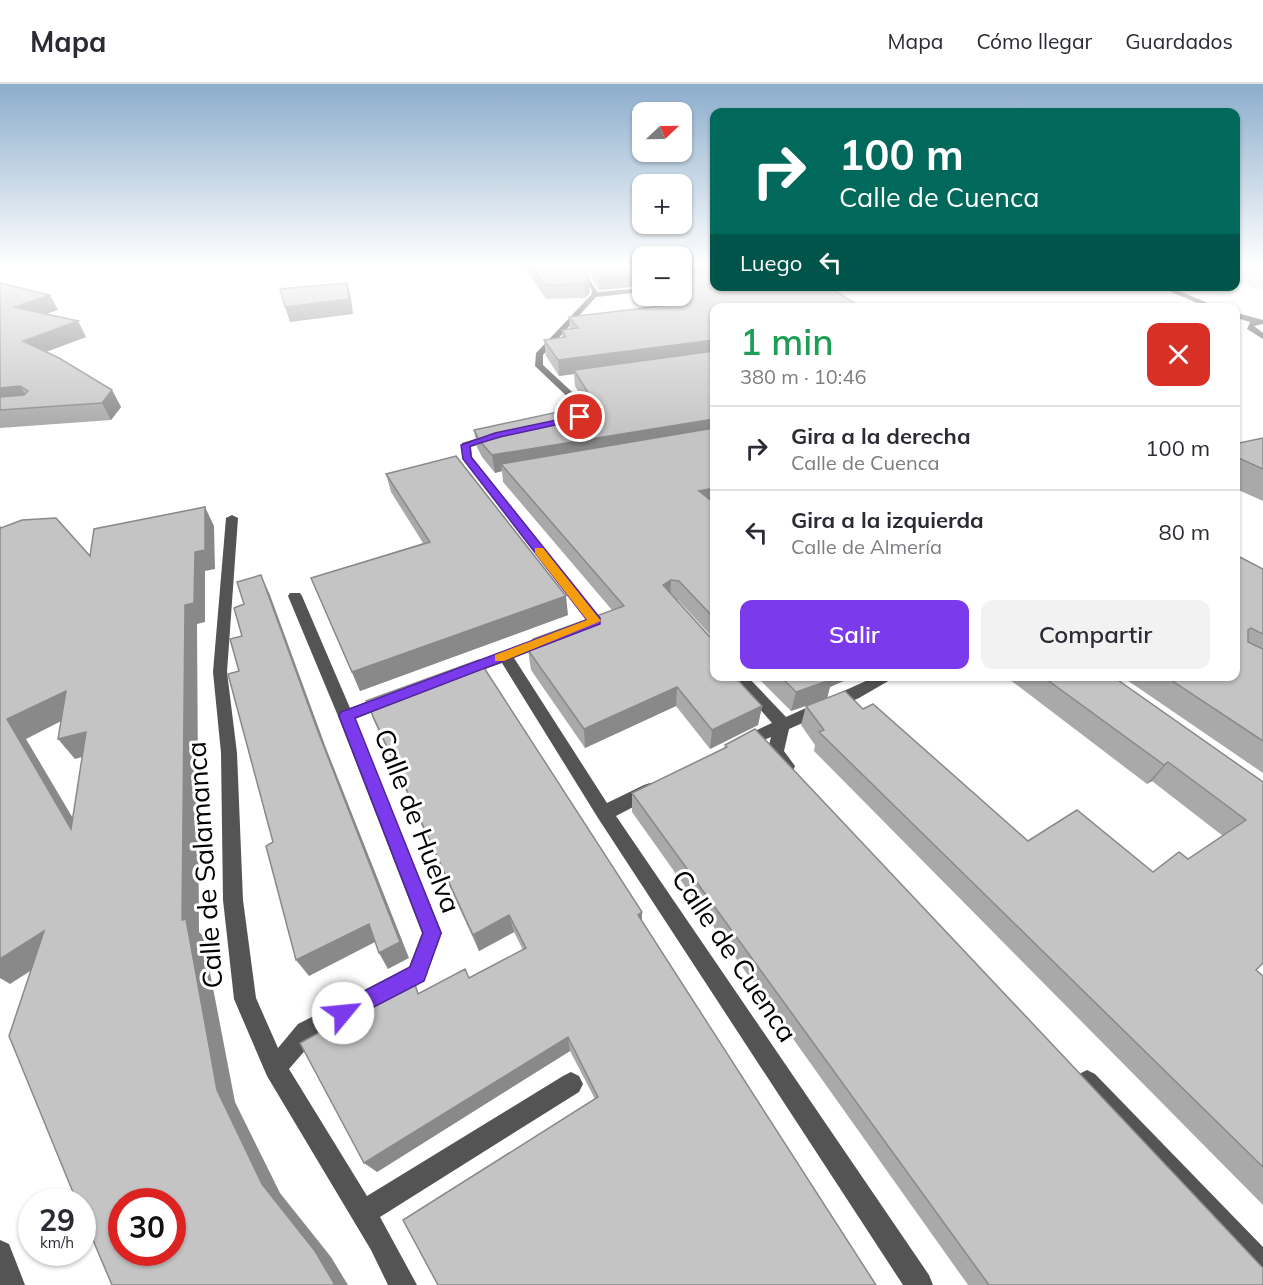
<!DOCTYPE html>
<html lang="es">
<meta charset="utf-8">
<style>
body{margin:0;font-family:Mulish,sans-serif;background:#f2f2f3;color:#2b2b33;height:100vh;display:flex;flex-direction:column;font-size:22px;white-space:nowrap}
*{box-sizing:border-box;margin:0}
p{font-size:20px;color:#7c7c81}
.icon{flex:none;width:33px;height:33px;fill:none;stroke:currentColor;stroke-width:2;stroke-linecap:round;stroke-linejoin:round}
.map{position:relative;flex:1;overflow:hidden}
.drawer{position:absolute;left:710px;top:219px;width:530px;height:378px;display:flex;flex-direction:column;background:#fff;border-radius:12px;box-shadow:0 2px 4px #0004}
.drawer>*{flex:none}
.guide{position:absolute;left:710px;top:24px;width:530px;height:183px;border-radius:12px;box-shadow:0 2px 4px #0004;background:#00695c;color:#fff;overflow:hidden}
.needle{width:39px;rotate:68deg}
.buttons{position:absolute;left:632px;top:18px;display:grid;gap:12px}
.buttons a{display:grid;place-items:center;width:60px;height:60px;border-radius:12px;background:#fff;box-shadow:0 2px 4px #0004;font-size:30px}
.speed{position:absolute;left:18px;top:1104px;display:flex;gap:12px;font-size:30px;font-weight:700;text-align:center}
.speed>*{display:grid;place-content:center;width:78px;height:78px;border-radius:50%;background:#fff;box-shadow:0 2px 4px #0004;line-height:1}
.speed small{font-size:15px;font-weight:400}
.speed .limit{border:9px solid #d22;background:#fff;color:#111}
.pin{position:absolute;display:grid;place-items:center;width:51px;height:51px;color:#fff;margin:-26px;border:3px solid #fff;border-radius:50%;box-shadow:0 2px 6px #0007}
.me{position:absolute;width:66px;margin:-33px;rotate:62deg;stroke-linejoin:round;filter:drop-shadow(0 0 4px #0008)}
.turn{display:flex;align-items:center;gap:21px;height:126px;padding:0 30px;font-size:27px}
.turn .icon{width:78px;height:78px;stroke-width:2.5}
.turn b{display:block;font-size:42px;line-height:51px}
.then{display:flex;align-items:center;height:57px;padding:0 30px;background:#0003;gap:12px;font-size:22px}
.round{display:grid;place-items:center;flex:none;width:63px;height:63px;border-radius:12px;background:#f2f2f3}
.overview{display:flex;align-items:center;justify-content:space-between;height:102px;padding:0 30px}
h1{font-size:36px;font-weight:600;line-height:45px;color:#1e9e55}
.primary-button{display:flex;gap:12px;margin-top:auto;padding:12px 30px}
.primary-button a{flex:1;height:69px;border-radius:12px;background:#7c3aed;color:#fff;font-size:24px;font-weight:600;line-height:69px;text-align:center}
.primary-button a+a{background:#f2f2f3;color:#2b2b33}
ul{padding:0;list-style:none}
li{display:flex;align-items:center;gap:18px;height:84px;padding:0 30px;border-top:2px solid #e1e1e2}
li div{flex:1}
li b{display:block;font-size:22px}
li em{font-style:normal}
header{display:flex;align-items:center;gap:36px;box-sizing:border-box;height:84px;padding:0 30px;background:#fff;border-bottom:2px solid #e1e1e2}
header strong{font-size:28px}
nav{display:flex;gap:33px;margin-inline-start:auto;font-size:21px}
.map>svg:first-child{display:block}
.green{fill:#dbdbdb}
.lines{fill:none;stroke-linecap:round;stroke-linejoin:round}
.minor{fill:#545454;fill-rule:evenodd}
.wall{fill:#a9a9a9;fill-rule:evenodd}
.shaded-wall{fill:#898989}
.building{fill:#c4c4c4;stroke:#898989;stroke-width:1.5;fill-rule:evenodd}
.route{fill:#7c3aed;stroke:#51269a;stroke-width:1.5}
.slow{fill:#f59e0b}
.labels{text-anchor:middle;stroke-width:6;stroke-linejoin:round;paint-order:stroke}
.near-street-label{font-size:27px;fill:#000;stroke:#fff}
</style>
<header>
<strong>Mapa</strong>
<nav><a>Mapa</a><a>Cómo llegar</a><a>Guardados</a></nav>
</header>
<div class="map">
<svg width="1263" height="1201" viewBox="0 0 1263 1201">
<rect width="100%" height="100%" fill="#fff"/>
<path class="green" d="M1235,180H1263V207L1235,197Z"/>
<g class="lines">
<path class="minor" d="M572,180H578L598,208L642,204V208L596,213L543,271V281L583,318L588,327L583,335L572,339L567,336L576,331L578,327L576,321L535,282L536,269L591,211L592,206Z
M1157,202H1167L1220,224H1209Z
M1234,228L1263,236V240L1254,242L1263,249V255L1247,245L1250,238L1234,233Z
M495,349L500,352L498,354L471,363L472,373L600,534L602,537C597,544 584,548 576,546L574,543L586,535L462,373V359Z
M232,431L238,434L227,588L237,669L243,816L256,914L278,964L298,940L409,883L422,849L338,632L288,512L290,509H300L302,512L350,624L387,610L392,612L395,616L392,620L355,635L442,849L424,897L314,956L289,985L367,1112L563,992L571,988L579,992L583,1000L579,1008L380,1133L417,1201H388L371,1166L267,992L234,915L223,816L221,669L213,588L226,434Z
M547,551L554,556L552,559L514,574L607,719L644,701L650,699L656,701L659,706L656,711L616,732L929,1191L933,1201H903L598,734L502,579L463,593L456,588L458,584Z
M731,592H747L786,633L877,592H897L859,614L789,645L784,667L795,682L793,687C781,691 772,679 767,669L771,653L743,665L737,663L735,659L737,655L772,639Z
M1087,986L1095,990L1263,1163V1195L1253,1192L1079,1006L1075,998L1079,990Z
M0,1156L9,1160L25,1201H0Z"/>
</g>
<path class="wall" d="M522,180H579L590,207L589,210L585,214L546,215Z
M581,180H642V202L599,206L592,195V186L586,187Z
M0,199L58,226L45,230L78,237L86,253L46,268L112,306L121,323L111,336L0,344Z
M666,212H681L714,224V592H741L740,598L762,622L758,641L710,665L676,622L585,664L531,586L528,566L612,526L503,398L502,387L495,389L482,373L477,363L474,346L587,322L575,302L574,290L559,292L546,272L544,256L562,254V246L570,245L569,233L667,222ZM676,516H678L712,553L709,552Z
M1263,354V417L1234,404V360Z
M386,390L568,531L360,607L311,494L423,459L391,408Z
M1263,485V689L1121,592H1234Z
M750,592H849L848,595L830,603L827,614L863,625L1028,757L1153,788L1188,775L1223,752L1152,697L1147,700L1005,592H1112L1263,698L1256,886L1263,892V1121L814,667L815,661L801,641L806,622L791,627L759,595L755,597Z
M366,617L642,838L876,1201L595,1015L570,967L377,1088L420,909L469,894L523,866L514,848L479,867L374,637Z
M725,661L1263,1201H968L632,728V709L724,664Z"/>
<path class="shaded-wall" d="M586,180H642L591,181L592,186L586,187Z
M714,180V194L681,198V185Z
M642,188V202L599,206V192Z
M589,193L590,207L589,210L585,214L584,200Z
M347,199L351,213L353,230L290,238L285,223Z
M50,211L58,226L22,238L14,223Z
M78,237L86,253L32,273L23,257Z
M714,256V272L574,286V290L559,292L558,276Z
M20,302L31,319L0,322V304Z
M112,306L121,323L111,336L102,319Z
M714,335V352L501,380L502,387L495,389L492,371Z
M714,404V422L699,407Z
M205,423L214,442L215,485L205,487V538L197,540L199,848L203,852L235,1018L280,1109L331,1173L348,1201H335L262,1100L217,1006L182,836L185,521L195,468Z
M261,491L270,511L326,664L409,874L388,885L379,869L317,645Z
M671,496L670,515L663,501Z
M566,512L568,531L360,607L352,588Z
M731,592H741L739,604Z
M756,592H759V595L755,597Z
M825,592H849L848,595L830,603L827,614L791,627L796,608Z
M677,603L676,622L585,664L584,645Z
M66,607L83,626L26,655L90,763L71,745L7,635Z
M762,622L758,641L710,665L712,646Z
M86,648L103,667L75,675L58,655Z
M1168,678L1152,697L1147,700L1164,681Z
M642,828V845L638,831Z
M509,831L514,848L479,867L473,851Z
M369,840L379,856L309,892L296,876Z
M44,847L66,864L10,900L0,894V875Z
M568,953L570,967L377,1088L364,1079Z"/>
<path class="building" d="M530,180H579L589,193L588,196L584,200L545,201Z
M603,180H642V188L599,192L591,181Z
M681,180H714L681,185Z
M681,189L682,192L714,189V202H828L862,224H714V256L558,276L544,256L566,253L562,246L578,244L569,233L669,221L668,212H681Z
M0,199L50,211L14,223L78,237L23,257L59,274L112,306L102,319L0,326V313L24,311L28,307L20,302L0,304Z
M347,199L349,215L285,223L280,205Z
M714,267V335L492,371L479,356L474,346L595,320L574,286Z
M714,344V404L699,407L714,419V534L679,497L671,496L663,501L709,552L714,554V592H734L762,622L712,646L677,603L584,645L528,566L533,555L624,522L501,380Z
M1263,354V385L1234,372V360Z
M456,372L566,512L352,588L311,494L430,458L386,390Z
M205,423V466L195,468L194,519L185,521L182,836L186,835L217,1006L262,1100L315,1167L335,1201H112L82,1130V1118H77L9,952L44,847L0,875V443L1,444L22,436L56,434L90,472L94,445ZM66,607L58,655L86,648L71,745L7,635ZM122,1118H172V1168H122Z
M1234,470L1263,485V550L1251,544L1248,546V558L1263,565V657L1165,592H1234Z
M261,491L317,645L400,858L379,869L369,840L296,876L266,762L273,758L228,590L239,587L230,555L242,552L234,524L244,520L237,498Z
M479,576L642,828L638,831L876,1201H438L403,1136L598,1013L568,953L364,1079L300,959L414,897L418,910L465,885L469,894L526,864L509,831L473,851L366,617Z
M780,592H830L833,595L796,608Z
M1042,592H1112L1263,698V879L1256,886L1263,892V1083L819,648L824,646L806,622L845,607L863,625L873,620L1028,757L1077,726L1153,788L1179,768L1188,775L1246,736L1168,678L1164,681Z
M755,645L1263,1184V1201H989L632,709L727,663L725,661Z"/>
<linearGradient id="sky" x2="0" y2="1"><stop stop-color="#8cadcc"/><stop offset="0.52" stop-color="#fff"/><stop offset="1" stop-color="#fff" stop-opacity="0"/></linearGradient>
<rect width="1263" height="348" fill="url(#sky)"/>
<path class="route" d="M580,331L583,335L500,353L470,362L471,373L600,534V540L355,634L441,849L424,897L343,939L336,936L333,929L336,922L410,883L423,849L339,632L341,628L587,536L463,375L461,361L495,349Z"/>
<path class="slow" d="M535,464H543L601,537L504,577H495V571L587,536L535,469Z"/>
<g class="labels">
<g class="near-street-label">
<text transform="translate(417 737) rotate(69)" y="9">Calle de Huelva</text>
<text transform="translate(205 781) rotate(-94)" y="9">Calle de Salamanca</text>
<text transform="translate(734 872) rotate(56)" y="9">Calle de Cuenca</text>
</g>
</g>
</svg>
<div class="buttons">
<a><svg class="needle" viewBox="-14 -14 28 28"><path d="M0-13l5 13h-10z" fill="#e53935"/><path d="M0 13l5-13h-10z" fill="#7c7c81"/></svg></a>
<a>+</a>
<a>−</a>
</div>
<div class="speed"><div>29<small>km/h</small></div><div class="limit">30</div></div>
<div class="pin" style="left:580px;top:333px;background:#d93025"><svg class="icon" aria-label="arrive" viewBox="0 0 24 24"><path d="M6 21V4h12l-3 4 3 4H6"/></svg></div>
<svg class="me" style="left:343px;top:929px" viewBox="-20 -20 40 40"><circle r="19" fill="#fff"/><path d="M0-13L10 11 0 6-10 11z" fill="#7c3aed"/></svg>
<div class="guide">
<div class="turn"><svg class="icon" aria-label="right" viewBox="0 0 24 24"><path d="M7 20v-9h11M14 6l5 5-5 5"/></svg><div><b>100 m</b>Calle de Cuenca</div></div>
<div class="then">Luego<svg class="icon" aria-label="left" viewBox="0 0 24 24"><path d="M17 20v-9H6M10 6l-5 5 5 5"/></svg></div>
</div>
<section class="drawer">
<div class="overview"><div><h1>1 min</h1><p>380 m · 10:46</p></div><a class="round" style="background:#d93025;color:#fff"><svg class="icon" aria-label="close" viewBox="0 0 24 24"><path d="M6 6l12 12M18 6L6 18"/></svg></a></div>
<ul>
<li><svg class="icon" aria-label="right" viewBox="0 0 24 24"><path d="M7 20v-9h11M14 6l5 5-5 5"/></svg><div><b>Gira a la derecha</b><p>Calle de Cuenca</p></div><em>100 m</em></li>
<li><svg class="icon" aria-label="left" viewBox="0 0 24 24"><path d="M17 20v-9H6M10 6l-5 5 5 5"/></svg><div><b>Gira a la izquierda</b><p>Calle de Almería</p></div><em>80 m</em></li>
</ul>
<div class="primary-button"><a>Salir</a><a>Compartir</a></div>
</section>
</div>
